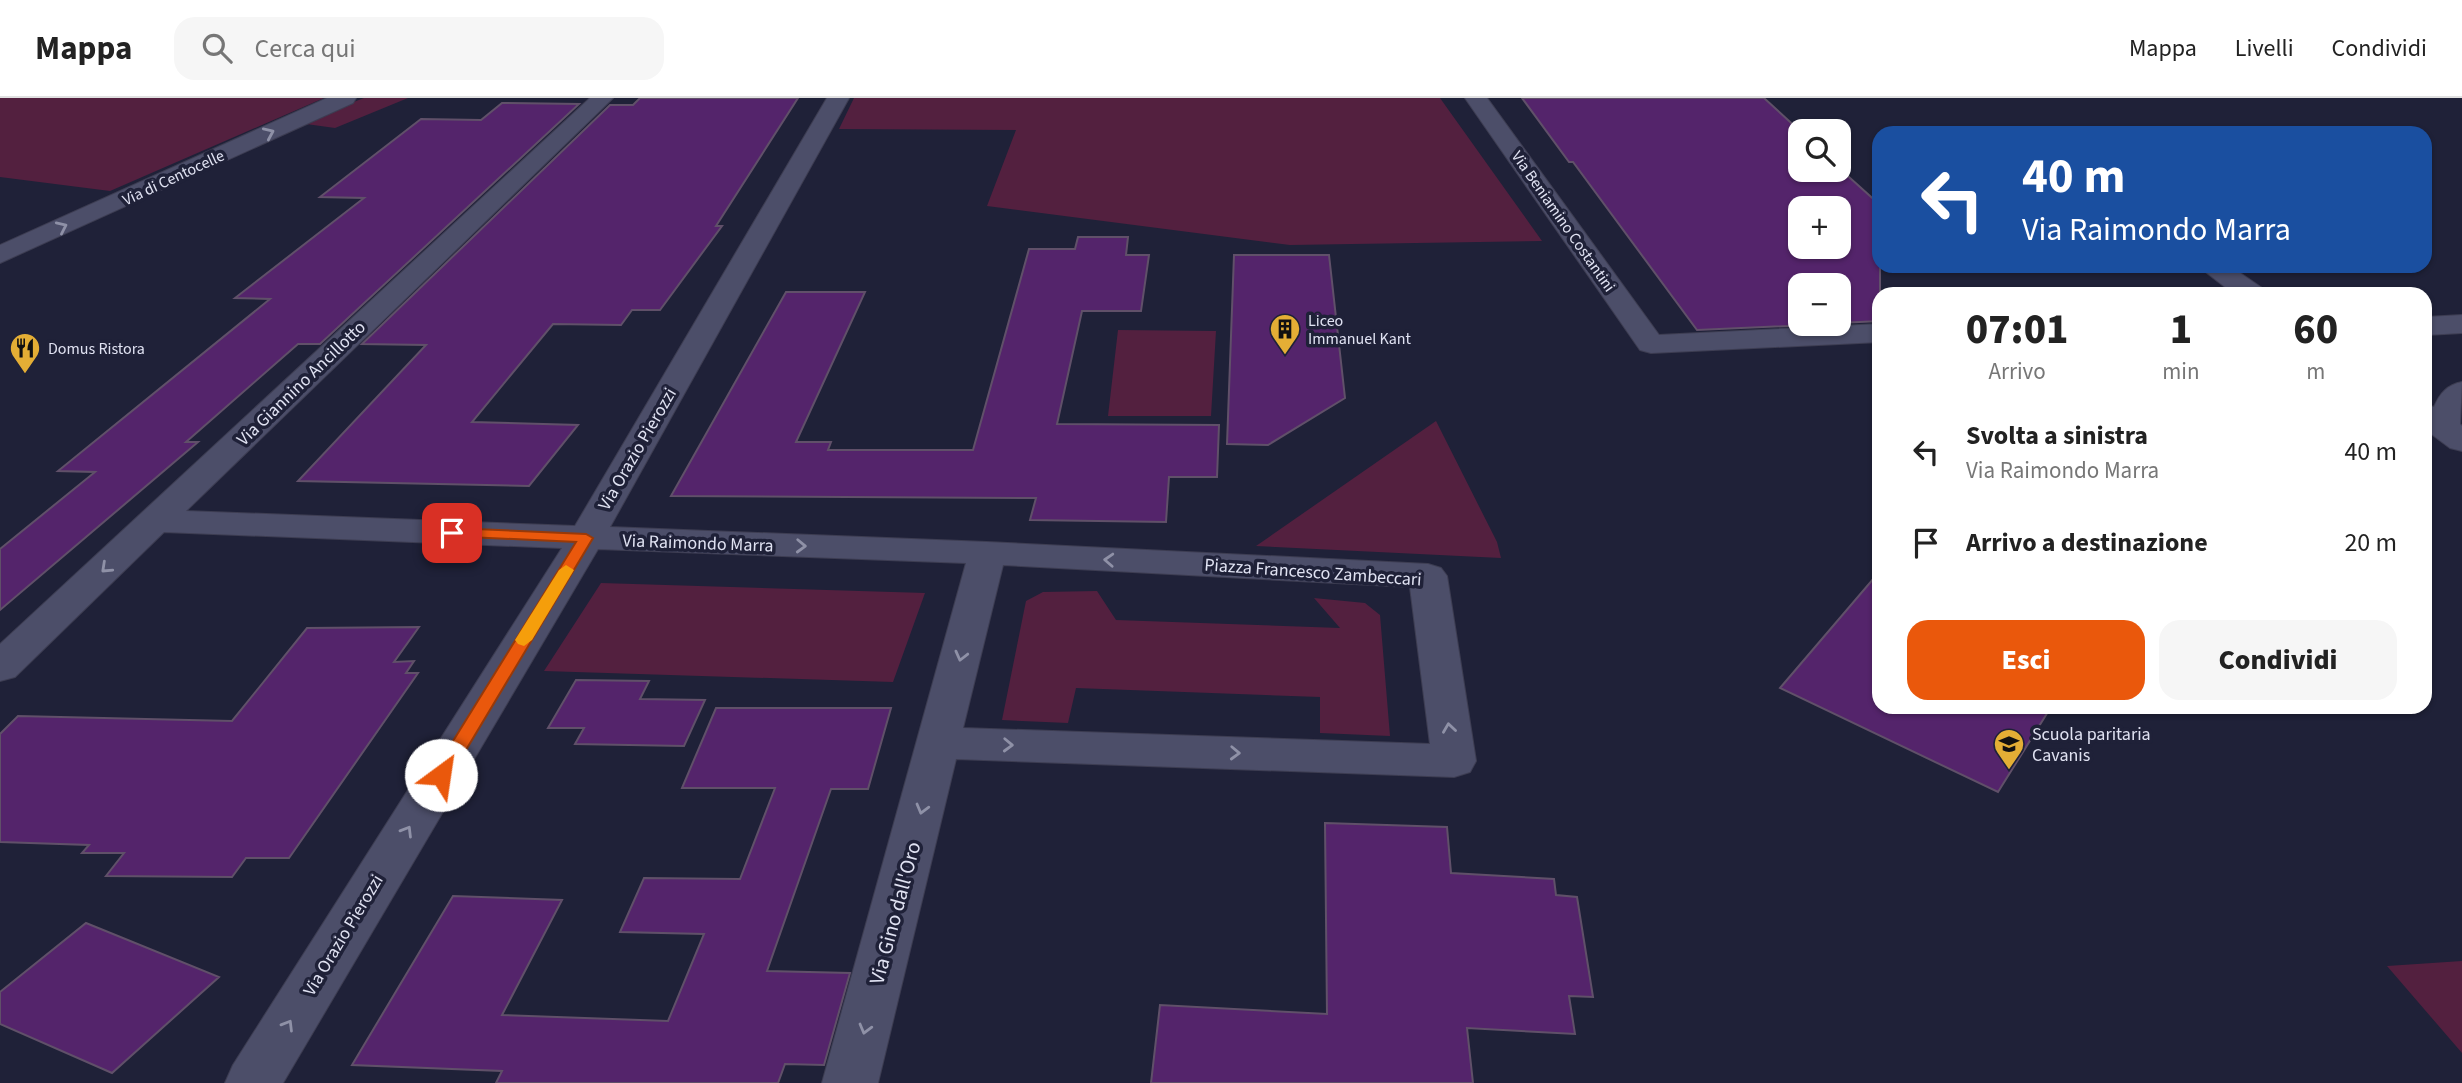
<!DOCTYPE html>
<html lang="it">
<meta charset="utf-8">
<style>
body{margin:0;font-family:"Source Sans 3",sans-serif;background:#f6f6f6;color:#222;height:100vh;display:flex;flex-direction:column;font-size:26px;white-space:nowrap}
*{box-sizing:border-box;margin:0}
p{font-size:23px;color:#767676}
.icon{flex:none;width:38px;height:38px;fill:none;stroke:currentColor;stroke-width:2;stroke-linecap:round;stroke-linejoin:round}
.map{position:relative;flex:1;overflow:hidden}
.details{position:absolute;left:1872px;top:189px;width:560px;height:427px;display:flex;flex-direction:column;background:#fff;border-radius:21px;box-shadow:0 2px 5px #0004}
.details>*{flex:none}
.hud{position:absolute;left:1872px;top:28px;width:560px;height:147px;border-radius:21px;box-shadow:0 2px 5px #0004;background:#1a4fa0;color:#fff;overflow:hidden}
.tools{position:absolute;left:1788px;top:21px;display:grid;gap:14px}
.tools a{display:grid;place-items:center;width:63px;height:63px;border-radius:14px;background:#fff;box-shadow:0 2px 5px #0004;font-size:35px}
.pin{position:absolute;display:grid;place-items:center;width:60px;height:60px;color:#fff;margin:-30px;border-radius:14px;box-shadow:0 4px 10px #0006}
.me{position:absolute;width:77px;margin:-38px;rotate:31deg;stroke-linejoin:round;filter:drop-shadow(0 0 5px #0008)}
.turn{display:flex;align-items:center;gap:24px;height:147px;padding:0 35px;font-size:32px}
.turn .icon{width:91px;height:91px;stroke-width:2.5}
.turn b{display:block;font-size:49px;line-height:60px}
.eta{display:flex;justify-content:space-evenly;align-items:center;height:119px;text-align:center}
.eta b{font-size:42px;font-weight:800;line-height:49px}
.primary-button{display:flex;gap:14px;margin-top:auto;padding:14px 35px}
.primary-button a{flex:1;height:80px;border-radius:21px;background:#ea580c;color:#fff;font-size:28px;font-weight:800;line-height:80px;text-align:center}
.primary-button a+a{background:#f6f6f6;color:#222}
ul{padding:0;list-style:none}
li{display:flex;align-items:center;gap:21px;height:91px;padding:0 35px}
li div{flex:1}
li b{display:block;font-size:26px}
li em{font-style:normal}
header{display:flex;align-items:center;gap:42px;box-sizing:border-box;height:98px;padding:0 35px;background:#fff;border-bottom:2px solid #e0e0e0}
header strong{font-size:33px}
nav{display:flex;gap:38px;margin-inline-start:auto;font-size:24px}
.search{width:490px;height:63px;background:#f6f6f6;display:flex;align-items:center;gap:18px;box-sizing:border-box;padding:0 24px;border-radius:21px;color:#767676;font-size:26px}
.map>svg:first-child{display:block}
.green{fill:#53203f}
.building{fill:#54246b;stroke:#605069;stroke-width:2;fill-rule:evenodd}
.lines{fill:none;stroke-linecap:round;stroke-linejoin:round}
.minor-casing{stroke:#3d3d52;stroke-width:2}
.minor{fill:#4c4e69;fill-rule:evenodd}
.oneway{stroke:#8f91a7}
.route{fill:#ea580c;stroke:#983908;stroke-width:2}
.slow{fill:#f59e0b}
.labels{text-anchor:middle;stroke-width:7;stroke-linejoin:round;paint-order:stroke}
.far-street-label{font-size:16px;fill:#e0e2f2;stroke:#1f2138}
.far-poi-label{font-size:16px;fill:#e0e2f2;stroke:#1f2138;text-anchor:start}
.street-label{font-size:18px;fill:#e0e2f2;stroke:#1f2138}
.poi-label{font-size:18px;fill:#e0e2f2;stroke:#1f2138;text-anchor:start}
.near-street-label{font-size:21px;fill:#e0e2f2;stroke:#1f2138}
</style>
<header>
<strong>Mappa</strong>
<div class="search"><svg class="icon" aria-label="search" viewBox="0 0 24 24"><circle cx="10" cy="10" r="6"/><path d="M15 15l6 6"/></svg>Cerca qui</div>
<nav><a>Mappa</a><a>Livelli</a><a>Condividi</a></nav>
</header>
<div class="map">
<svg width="2462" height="985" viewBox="0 0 2462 985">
<rect width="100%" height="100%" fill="#1f2138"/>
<path class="green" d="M0,0H324L110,93L0,79Z
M364,0H408L335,30L299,25Z
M854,0H1440L1542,143L1290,147L987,108L1016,32L839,31Z
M1118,232L1216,233L1211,318H1108Z
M1436,323L1497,444L1501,460L1256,448Z
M601,485L925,495L893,584L544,573Z
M1097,493L1116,522L1340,530L1314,500L1365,505L1380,517L1390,638L1320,635V599L1076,590L1068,625L1002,622L1026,503L1043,494Z
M2462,863V955L2387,868Z"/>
<path class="building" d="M640,0H798L716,128H722L660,212H632L621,227L553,226L472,324L578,327L529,388L298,383L426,247L362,246L610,7H633Z
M1522,0H1764L1801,34V72L1839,70L1880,107V223L1839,225V187H1801V226H1832L1697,232L1573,64H1569ZM1801,110H1839V149H1801Z
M502,5L579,6L320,246H298L186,344H198L0,512V451L95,374L58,373L270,201L235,200L364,100L320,99L421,21L481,22Z
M1078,139H1128L1126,157H1149L1141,213H1082L1057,326L1219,327L1217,379H1169L1166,424L1030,422L1036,400L671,398L786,194H865L796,344H831L828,352H973L1029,151H1075Z
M1234,157H1329L1345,300L1268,347L1227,346Z
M1880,473V609H2051L1998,694L1780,590Z
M419,529L394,564L414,563L406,575H418L289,760H246L232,779L106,778L124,755H82L89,747L0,744V636L18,618L232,623L307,530Z
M576,582L649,583L640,601L705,602L684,648L575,646L584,630H548Z
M716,610H891L868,691H831L767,873L850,875L824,967L785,966L778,985H496L502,973L352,967L453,798L562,802L502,917L668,923L704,836L620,834L644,780L740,781L775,690H682Z
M1325,725L1447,729L1451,775L1554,781L1556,797L1577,799L1593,899L1569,898L1575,936L1467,930L1473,985H1151L1160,907L1327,916Z
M86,825L219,879L112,975L0,926V894Z"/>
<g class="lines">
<g class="minor-casing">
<path id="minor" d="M327,0H356L353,5L0,165V147Z
M590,0H613L186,413L575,428L827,0H849L610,429L987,444L1428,466L1441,470L1447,478L1476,663L1470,674L1454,679L956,661L878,985H822L966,465L598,451L283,985H225L233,967L562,450L164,434L15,579L0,583V546ZM1003,467L1410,489L1430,646L963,630Z
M1465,0H1487L1659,237L1880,226V244L1651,255L1640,252Z
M2198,168H2230L2262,190L2266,196H2234Z
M2462,217V235L2426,237V219Z
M2462,284L2460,326L2462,328V353L2450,350L2426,332V307L2434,309C2440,295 2447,287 2462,284Z"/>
</g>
<use href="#minor" class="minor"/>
</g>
<defs><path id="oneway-chevron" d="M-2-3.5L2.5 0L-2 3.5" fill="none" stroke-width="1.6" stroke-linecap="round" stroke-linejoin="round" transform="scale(1.75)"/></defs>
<g class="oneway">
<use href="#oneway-chevron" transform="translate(269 35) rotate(-24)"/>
<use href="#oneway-chevron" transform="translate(62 129) rotate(-25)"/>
<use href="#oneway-chevron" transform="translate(801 448) rotate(2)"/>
<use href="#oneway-chevron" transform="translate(1109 462) rotate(-177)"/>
<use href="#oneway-chevron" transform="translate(106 470) rotate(137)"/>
<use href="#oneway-chevron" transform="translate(961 558) rotate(104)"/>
<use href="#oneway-chevron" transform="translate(1449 630) rotate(-98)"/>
<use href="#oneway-chevron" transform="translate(1008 647) rotate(2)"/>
<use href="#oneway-chevron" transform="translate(1235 655) rotate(2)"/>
<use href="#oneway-chevron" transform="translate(922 711) rotate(105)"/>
<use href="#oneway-chevron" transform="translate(407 733) rotate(-59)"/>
<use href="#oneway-chevron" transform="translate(288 927) rotate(-59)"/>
<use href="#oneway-chevron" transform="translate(865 931) rotate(105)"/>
</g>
<path class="route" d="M452,430L586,436L593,440L448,682H434L432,677L576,444L446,438L444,435L446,432Z"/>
<path class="slow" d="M566,467L574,472L532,542L524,548L518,546L515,542L559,472Z"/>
<defs>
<g id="building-pin" transform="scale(1.575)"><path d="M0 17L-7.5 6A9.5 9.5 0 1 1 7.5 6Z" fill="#e4ae35" stroke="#1f2138"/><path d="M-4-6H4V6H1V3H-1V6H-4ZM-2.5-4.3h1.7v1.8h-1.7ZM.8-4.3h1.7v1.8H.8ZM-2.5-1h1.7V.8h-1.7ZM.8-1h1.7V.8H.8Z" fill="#111"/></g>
<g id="restaurant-pin" transform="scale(1.575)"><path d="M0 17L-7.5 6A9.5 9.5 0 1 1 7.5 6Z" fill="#e4ae35" stroke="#1f2138"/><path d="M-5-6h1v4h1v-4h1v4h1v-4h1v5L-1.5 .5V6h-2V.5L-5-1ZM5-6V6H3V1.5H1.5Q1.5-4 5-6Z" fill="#111"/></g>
<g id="school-pin" transform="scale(1.575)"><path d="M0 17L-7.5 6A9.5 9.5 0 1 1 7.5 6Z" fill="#e4ae35" stroke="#1f2138"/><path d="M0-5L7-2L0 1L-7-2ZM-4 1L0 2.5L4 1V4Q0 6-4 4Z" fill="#111"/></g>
</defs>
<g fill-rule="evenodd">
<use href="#building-pin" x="1285" y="231"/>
<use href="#restaurant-pin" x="25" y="250"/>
<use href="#school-pin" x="2009" y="646"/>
</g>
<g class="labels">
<g class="far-street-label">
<text transform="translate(173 79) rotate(-25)" y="6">Via di Centocelle</text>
<text transform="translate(1564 123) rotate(55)" y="6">Via Beniamino Costantini</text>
</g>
<g class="far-poi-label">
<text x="1308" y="228">Liceo<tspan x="1308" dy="18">Immanuel Kant</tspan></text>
<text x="48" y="256">Domus Ristora</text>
</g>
<g class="street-label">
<text transform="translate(301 285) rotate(-44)" y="6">Via Giannino Ancillotto</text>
<text transform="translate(637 351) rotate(-60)" y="6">Via Orazio Pierozzi</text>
<text transform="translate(698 445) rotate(2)" y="6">Via Raimondo Marra</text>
<text transform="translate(1313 474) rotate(4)" y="6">Piazza Francesco Zambeccari</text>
<text transform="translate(343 837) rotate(-59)" y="6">Via Orazio Pierozzi</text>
</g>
<g class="poi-label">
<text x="2032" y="642">Scuola paritaria<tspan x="2032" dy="21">Cavanis</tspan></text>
</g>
<g class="near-street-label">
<text transform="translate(895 815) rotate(-75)" y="7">Via Gino dall'Oro</text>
</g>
</g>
</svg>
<div class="tools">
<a><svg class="icon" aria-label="search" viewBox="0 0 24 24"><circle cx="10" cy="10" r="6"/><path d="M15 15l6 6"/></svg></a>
<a>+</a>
<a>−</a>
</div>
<div class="pin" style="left:452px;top:435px;background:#d93025"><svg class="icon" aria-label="arrive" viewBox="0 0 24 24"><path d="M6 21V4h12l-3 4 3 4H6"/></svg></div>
<svg class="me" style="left:441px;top:677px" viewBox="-20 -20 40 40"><circle r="19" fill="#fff"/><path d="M0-13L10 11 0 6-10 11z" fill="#ea580c"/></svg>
<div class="hud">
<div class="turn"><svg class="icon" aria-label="left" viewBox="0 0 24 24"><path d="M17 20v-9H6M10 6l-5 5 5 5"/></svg><div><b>40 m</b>Via Raimondo Marra</div></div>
</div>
<section class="details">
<div class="eta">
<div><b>07:01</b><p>Arrivo</p></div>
<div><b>1</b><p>min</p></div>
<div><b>60</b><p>m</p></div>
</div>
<ul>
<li><svg class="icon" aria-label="left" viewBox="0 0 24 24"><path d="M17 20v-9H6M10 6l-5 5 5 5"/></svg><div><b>Svolta a sinistra</b><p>Via Raimondo Marra</p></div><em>40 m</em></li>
<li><svg class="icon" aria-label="arrive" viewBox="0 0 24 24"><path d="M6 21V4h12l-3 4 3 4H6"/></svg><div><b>Arrivo a destinazione</b></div><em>20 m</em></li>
</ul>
<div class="primary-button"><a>Esci</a><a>Condividi</a></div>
</section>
</div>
